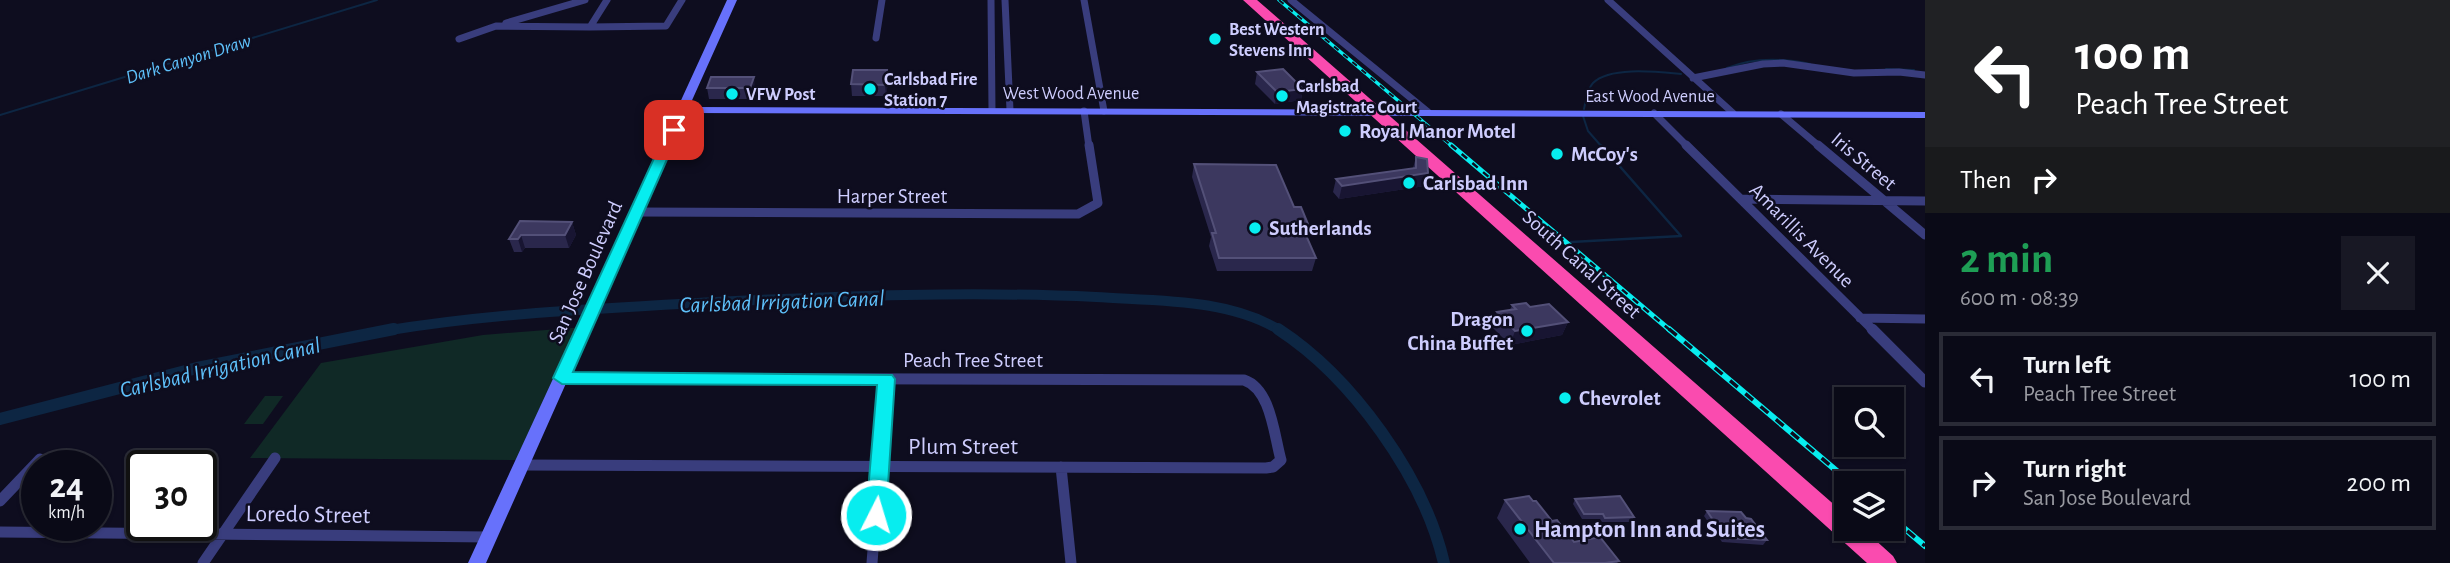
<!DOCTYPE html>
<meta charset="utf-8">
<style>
body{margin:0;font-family:"Alegreya Sans",sans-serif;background:#181824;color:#f1f3f6;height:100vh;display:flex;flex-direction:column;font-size:26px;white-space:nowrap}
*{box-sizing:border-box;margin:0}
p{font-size:23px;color:#999aa1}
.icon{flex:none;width:38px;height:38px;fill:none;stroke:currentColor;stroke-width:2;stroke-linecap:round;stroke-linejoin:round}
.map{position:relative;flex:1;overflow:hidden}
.side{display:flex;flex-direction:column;background:#0a0a17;width:525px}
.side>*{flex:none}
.guide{background:#202124;color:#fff;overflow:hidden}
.tools{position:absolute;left:1834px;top:387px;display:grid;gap:14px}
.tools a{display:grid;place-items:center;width:70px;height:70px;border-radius:0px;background:#0a0a17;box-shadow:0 2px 5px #0004,0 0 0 2px #2a2b36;font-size:35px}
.speed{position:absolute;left:21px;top:450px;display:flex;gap:14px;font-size:35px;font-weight:700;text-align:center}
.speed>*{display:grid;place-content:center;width:91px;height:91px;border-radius:50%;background:#0a0a17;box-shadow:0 2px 5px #0004,0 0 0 2px #2a2b36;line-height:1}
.speed small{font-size:18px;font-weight:400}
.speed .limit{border:4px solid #111;border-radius:10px;background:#fff;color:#111}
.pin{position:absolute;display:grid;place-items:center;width:60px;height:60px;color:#fff;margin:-30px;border-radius:14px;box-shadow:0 4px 10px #0006}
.me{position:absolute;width:77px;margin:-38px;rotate:5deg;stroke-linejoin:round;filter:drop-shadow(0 0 5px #0008)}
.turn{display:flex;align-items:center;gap:24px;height:147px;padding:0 35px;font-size:32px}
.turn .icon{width:91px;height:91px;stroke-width:2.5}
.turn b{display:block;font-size:49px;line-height:60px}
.then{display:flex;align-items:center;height:66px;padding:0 35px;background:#0003;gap:14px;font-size:26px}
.round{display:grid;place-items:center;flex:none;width:74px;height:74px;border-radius:0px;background:#181824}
.summary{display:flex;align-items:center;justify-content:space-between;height:119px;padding:0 35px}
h1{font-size:42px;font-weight:600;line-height:52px;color:#1e9e55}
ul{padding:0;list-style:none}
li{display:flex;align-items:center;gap:21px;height:94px;margin:0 14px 10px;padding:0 21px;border:4px solid #2a2b36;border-radius:0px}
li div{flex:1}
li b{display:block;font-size:26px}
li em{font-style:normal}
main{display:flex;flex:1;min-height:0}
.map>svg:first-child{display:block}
.green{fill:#102926}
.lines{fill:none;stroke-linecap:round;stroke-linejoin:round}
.stream-far1{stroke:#0d2643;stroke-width:2}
.stream{stroke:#0d2643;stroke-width:2.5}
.canal-far1{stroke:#0d2643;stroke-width:10}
.canal{stroke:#0d2643;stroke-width:12}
.street-far2{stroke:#393d7d;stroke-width:7}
.street-far1{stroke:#393d7d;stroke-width:9}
.street{stroke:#393d7d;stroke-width:11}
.secondary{fill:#6771fb;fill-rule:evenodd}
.highway{fill:#fa4baf;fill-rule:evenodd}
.rail-far2-casing{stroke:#07edef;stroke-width:3.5}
.rail-far1-casing{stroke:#07edef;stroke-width:5}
.rail-casing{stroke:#07edef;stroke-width:6}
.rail-far2{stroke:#0e0d1f;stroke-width:2;stroke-dasharray:6;stroke-linecap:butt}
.rail-far1{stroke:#0e0d1f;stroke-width:2.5;stroke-dasharray:7;stroke-linecap:butt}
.rail{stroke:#0e0d1f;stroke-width:3.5;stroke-dasharray:10;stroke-linecap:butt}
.wall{fill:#2a274c}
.shaded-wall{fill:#181532}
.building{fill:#3c385f;stroke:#535078;stroke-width:2}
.route{fill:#07edef;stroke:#059a9b;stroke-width:2}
.poi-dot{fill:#07edef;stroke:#0e0d1f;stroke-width:2.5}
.labels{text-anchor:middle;stroke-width:5;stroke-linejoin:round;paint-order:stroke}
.far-poi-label{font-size:18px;font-weight:bold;fill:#cecdfe;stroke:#0e0d1f;text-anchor:start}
.far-street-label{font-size:18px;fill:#cecdfe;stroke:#0e0d1f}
.far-water-label{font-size:19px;font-style:italic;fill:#5ec0fa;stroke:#0e0d1f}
.poi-label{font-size:21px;font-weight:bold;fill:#cecdfe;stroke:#0e0d1f;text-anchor:start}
.street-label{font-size:21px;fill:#cecdfe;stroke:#0e0d1f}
.water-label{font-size:23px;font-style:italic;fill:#5ec0fa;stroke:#0e0d1f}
.near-street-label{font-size:24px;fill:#cecdfe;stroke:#0e0d1f}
.near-poi-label{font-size:24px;font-weight:bold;fill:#cecdfe;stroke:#0e0d1f;text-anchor:start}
</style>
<main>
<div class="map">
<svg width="1925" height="563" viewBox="0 0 1925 563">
<rect width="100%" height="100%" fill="#0e0d1f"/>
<path class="green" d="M584,327L525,460L250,458L321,363L483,335Z
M265,396H283L263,424H244Z"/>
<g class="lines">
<path class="stream-far1" d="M1727,68C1754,57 1782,58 1810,64
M1886,69L1914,70
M1584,109C1586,100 1587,89 1593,83C1610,66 1659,72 1681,74
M0,115L377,0
M1583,116L1588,131L1602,147"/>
<path class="stream" d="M1571,242L1681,236L1601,145
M1554,244L1562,243"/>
<path class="canal-far1" d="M384,331C493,313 605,308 715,302C842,296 969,291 1096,297C1155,301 1229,298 1281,331"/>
<path class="canal" d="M1278,329C1352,377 1424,477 1444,563
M0,419L197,368L394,329"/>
<path class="street-far2" d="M607,0L590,27L666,26L682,0
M991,0L992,110
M1005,0L1010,110
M1084,0L1104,111
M1291,0L1428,112
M1608,0L1733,113
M506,23L585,0
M876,38L882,0
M459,39L496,26L590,27
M1693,78L1763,64L1783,63L1854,73L1899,72L1925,75
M1084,111L1089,147
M1654,113L1688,147
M1781,114L1820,147"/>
<path class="street-far1" d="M1686,145L1874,331
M1818,145L1925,235
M1741,199L1925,201
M637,212L1078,214L1098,203L1089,145
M1860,318L1925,319"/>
<path class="street" d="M1872,329L1925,382
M522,465L1266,468L1273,467L1281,460C1274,435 1271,389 1244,380L562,378
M1061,467L1071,563
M0,501L40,459
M0,532L489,537
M203,563L275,458
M872,563L886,379"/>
<path class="secondary" d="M727,0H737L689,107L1925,112V118L686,113L603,301L601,304H591L589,301Z
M589,311L596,316L486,563H468L582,316Z"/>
<path class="highway" d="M1243,0H1257L1846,515V528H1862L1893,556L1897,563H1867Z"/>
<g class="rail-far2-casing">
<path id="rail-far2" d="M1279,0L1453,147"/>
</g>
<g class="rail-far1-casing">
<path id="rail-far1" d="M1451,145L1671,331"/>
</g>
<g class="rail-casing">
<path id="rail" d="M1669,329L1851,483
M1892,518L1925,546"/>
</g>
<use href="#rail-far2" class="rail-far2"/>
<use href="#rail-far1" class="rail-far1"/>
<use href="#rail" class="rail"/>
</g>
<path class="wall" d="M887,70L888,82L886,96H852L851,84Z
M1257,72L1303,89L1301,100L1275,104L1255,84Z
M711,77L755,88L752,99H709L707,88Z
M1416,157L1425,186L1339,199L1333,192L1336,179L1413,168Z
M1194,164L1294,207L1308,224L1306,234L1316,258L1312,271H1217L1209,246L1211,237L1192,177Z
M520,221L572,222L576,235L569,248H525L522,252H514L509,239Z
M1512,305L1530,307L1568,322L1562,335L1510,345L1491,326L1497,312L1510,310Z
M1575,499L1634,517L1631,522H1602L1600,519H1582L1573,504Z
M1505,500L1533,501L1574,542L1619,561L1617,563H1530L1497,518Z
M1707,511L1746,518L1767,540L1763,545L1722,542L1704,516Z"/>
<path class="shaded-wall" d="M887,70L888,82L886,96L885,85Z
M754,77L755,88L752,99L750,88Z
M1303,89L1301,100L1275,104L1277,92Z
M1428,173L1425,186L1339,199L1342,186Z
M572,222L576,235L569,248L565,235Z
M521,235L525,248L522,252L518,239Z
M1568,322L1562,335L1510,345L1515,331Z"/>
<path class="building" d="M1283,69L1303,89L1277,92L1257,72Z
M853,70H887L885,85L851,84Z
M711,77H754L750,88H707Z
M1416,157L1427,159L1428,173L1342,186L1336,179L1416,168Z
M1194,164L1276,165L1294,207H1301L1308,224H1301L1316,258H1219L1212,233H1216Z
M520,221L572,222L565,235H521L518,239H509Z
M1526,303L1530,307L1549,304L1568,322L1515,331L1497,312L1516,309L1512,305Z
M1529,496L1533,501H1536L1552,521L1557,520L1574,542L1600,537L1619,561L1605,563H1554L1505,500Z
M1620,496L1634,517L1605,518L1603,514H1584L1575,499Z
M1707,511L1741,512L1746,518L1751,519L1767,540L1725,538Z"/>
<path class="route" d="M674,126L680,130L573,372L892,375L895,379L886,515L883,521L876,523L869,521L866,515L877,385L562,384L553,378L667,130Z"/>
<g class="poi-dot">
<circle cx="1215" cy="39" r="7"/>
<circle cx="870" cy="89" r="7"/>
<circle cx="732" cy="94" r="7"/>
<circle cx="1282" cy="96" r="7"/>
<circle cx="1345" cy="131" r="7"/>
<circle cx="1557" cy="154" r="7"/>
<circle cx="1409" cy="183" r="7"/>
<circle cx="1255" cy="228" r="7"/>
<circle cx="1527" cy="331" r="7"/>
<circle cx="1565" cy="398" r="7"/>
<circle cx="1520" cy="529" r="7"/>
</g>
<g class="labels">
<g class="far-poi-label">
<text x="1229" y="35">Best Western<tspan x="1229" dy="21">Stevens Inn</tspan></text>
<text x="884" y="85">Carlsbad Fire<tspan x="884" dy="21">Station 7</tspan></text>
<text x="1296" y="92">Carlsbad<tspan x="1296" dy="21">Magistrate Court</tspan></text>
<text x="746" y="100">VFW Post</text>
</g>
<g class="far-street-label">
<text x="1071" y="99">West Wood Avenue</text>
<text x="1650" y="102">East Wood Avenue</text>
</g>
<g class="far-water-label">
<text transform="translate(188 58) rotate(-17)" y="7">Dark Canyon Draw</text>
</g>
<g class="poi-label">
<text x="1359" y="138">Royal Manor Motel</text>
<text x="1571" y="161">McCoy's</text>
<text x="1423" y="190">Carlsbad Inn</text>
<text x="1269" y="235">Sutherlands</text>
<text x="1513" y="326" text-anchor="end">Dragon<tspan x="1513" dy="24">China Buffet</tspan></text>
<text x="1579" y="405">Chevrolet</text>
</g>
<g class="street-label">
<text transform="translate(1864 161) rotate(40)" y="7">Iris Street</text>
<text x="892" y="203">Harper Street</text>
<text transform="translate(1802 235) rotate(45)" y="7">Amarillis Avenue</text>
<text transform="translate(1582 264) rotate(42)" y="7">South Canal Street</text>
<text transform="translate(585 272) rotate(-66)" y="7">San Jose Boulevard</text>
<text x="973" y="367">Peach Tree Street</text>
</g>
<g class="water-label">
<text transform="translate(782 301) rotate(-2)" y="8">Carlsbad Irrigation Canal</text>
<text transform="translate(220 367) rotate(-13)" y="8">Carlsbad Irrigation Canal</text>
</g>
<g class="near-street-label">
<text x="963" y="454">Plum Street</text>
<text transform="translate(308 514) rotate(1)" y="8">Loredo Street</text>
</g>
<g class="near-poi-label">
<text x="1534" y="537">Hampton Inn and Suites</text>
</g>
</g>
</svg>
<div class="tools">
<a><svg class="icon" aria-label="search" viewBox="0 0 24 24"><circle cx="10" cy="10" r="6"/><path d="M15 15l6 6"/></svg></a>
<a><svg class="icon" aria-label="layers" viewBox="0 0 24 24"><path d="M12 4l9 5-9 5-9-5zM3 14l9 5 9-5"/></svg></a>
</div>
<div class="speed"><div>24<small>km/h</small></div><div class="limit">30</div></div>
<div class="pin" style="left:674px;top:130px;background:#d93025"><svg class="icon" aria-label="arrive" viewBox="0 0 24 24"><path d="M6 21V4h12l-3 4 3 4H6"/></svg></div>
<svg class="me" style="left:876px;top:515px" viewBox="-20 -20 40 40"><circle r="17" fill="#07edef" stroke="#fff" stroke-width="3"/><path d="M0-11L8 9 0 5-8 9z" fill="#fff"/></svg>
</div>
<section class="side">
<div class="guide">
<div class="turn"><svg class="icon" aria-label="left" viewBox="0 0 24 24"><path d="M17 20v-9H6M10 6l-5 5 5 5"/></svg><div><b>100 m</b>Peach Tree Street</div></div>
<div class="then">Then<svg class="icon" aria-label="right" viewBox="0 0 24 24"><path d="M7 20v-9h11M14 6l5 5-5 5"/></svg></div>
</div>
<div class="summary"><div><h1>2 min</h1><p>600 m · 08:39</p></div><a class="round"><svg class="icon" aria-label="close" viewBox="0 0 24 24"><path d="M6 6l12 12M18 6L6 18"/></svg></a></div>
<ul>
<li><svg class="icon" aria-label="left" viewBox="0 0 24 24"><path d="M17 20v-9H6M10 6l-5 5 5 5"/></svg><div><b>Turn left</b><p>Peach Tree Street</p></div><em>100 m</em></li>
<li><svg class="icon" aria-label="right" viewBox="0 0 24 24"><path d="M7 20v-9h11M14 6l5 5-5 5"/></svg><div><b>Turn right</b><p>San Jose Boulevard</p></div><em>200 m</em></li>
</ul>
</section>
</main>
